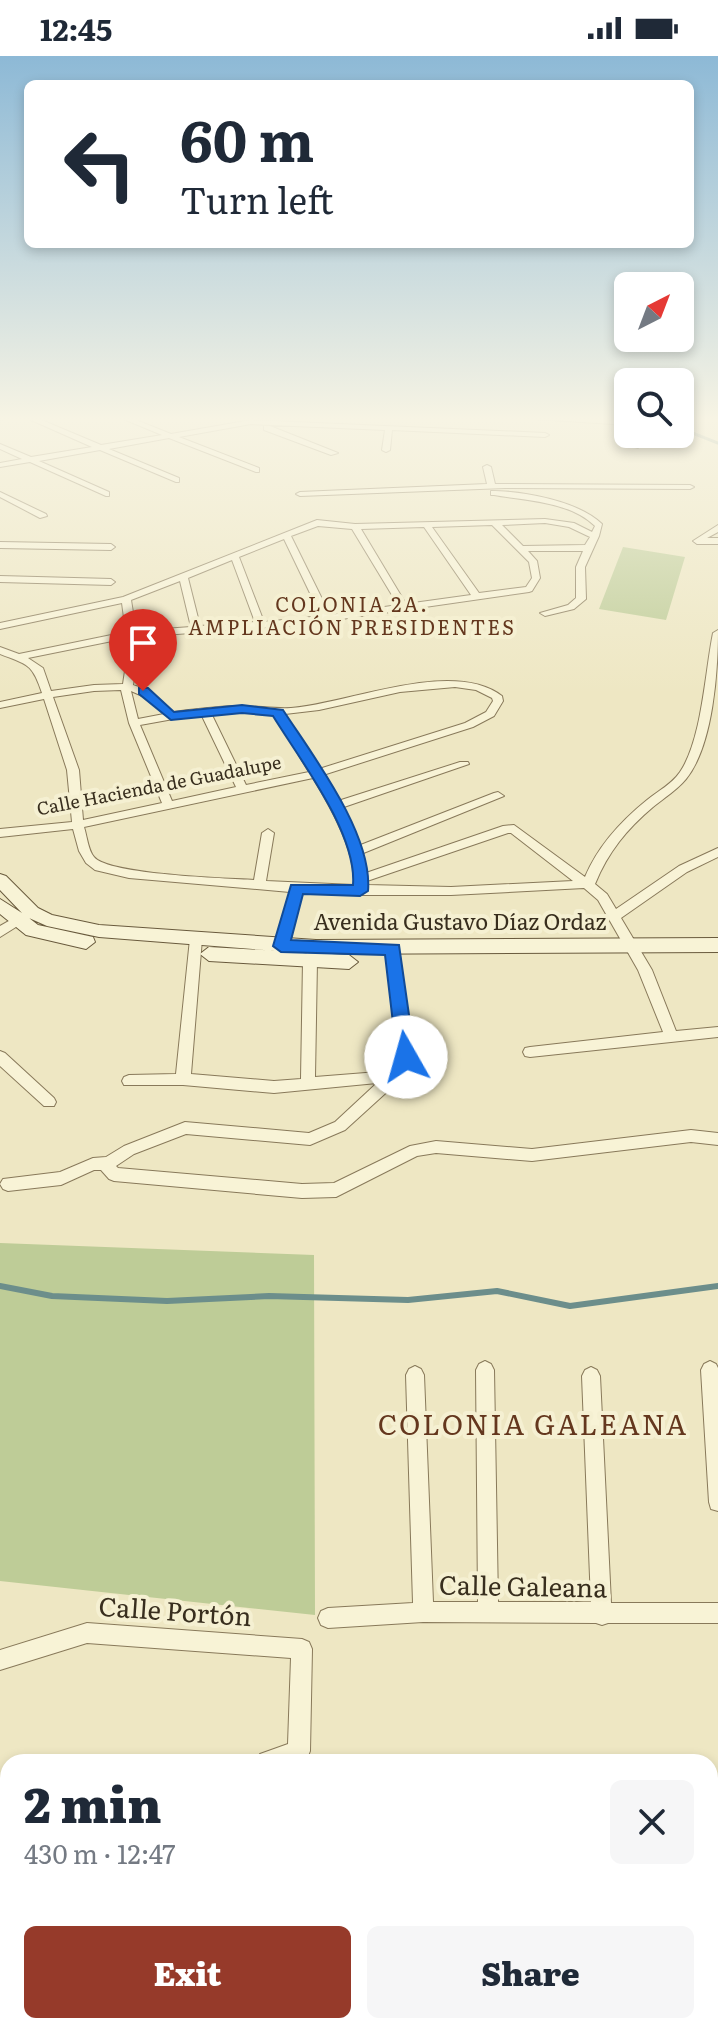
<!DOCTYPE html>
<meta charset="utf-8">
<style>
body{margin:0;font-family:Literata,serif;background:#f6f6f7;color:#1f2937;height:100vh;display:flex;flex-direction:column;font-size:30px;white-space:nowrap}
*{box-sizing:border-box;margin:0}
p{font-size:26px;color:#747a83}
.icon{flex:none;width:44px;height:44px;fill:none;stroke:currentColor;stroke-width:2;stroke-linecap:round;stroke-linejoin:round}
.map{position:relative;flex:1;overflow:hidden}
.side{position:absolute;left:0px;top:1698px;width:718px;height:280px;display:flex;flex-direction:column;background:#fff;border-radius:24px 24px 0 0;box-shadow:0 4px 12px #0003}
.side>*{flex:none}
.guide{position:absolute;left:24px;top:24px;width:670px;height:168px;border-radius:12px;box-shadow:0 4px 12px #0003;background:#fff;color:#1f2937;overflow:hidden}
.needle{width:52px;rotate:42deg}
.buttons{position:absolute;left:614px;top:216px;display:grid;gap:16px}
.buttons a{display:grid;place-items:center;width:80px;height:80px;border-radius:12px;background:#fff;box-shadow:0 4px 12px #0003;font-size:40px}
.pin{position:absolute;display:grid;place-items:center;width:68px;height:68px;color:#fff;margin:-82px -34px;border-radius:50% 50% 50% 0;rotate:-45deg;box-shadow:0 0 8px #0007}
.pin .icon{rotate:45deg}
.me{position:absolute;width:88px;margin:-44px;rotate:353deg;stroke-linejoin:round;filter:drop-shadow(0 0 6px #0008)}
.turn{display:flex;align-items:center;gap:28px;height:168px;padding:0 24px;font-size:36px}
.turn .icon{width:104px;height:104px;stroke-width:2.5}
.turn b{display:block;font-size:56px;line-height:68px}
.round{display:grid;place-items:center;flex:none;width:84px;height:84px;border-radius:12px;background:#f6f6f7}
.head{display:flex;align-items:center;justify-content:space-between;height:136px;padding:0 24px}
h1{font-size:48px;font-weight:800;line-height:60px}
.action{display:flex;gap:16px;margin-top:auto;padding:16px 24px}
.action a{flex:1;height:92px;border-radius:12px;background:#963a2a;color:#fff;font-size:32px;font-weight:800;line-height:92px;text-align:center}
.action a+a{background:#f6f6f7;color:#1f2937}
.status{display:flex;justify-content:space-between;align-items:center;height:56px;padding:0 40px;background:#fff;direction:ltr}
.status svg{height:22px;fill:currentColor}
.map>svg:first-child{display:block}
.green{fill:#becc97}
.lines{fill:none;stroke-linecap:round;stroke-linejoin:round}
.stream-far1{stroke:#6c8e8b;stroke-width:3}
.stream{stroke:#6c8e8b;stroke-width:6}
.street-casing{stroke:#88795a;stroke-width:2}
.secondary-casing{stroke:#695a3d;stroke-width:2}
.street{fill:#f8f3d6;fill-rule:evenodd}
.secondary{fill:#f8f3d6;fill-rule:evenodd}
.route{fill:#1a73e8;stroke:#114b97;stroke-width:2}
.labels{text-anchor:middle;stroke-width:8;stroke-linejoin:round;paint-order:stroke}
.far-street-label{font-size:18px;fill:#382e1e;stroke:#f5f0d2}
.far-neighbourhood-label{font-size:20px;letter-spacing:2px;fill:#64371e;stroke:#f5f0d2}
.street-label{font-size:22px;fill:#382e1e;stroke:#f5f0d2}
.near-street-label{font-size:26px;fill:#382e1e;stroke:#f5f0d2}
.near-neighbourhood-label{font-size:28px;letter-spacing:2px;fill:#64371e;stroke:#f5f0d2}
</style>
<div class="status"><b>12:45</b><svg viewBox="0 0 49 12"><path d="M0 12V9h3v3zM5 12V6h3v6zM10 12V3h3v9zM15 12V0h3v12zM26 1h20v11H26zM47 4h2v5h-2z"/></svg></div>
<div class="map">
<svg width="718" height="1978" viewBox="0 0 718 1978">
<rect width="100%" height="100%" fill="#eee7c3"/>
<path class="green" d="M623,491L685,501L666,564L599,553Z
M0,1187L314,1199L315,1559L0,1525Z"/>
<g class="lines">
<path class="stream-far1" d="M609,360L628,361
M680,372L718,387"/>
<path class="stream" d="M0,1230L52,1240L167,1245L269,1240L408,1244L497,1235L570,1250L718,1230"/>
<g class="street-casing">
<path id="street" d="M0,360H10L0,364Z
M22,360H32L101,389L162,379L116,360H126L171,378L251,364L545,377L549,379L545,381L392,374L390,394L386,396L382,394L385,374L251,368L179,381L259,412V416H256L169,382L109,393L179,422V426H176L100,394L39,405L109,436V440H106L30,406L0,411V407L22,403L0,393V388L31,401L92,391Z
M515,360L628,365V369L519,362Z
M712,360H718V363Z
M264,370H270L338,397L331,399L264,374Z
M628,378H636L638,392L631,390Z
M487,409L491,411L495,428L690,429L694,431L690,433L505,432L300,440L296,438L300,436L487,428L483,411Z
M491,435C524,435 578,445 602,468L599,480L585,511L586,543L574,553L545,560L540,557L568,549L576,542V511L583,495H528L537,505L540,522L532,535L529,536L300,569L136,581L137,602L133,629L150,635L173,656C196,653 218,650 241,650C258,650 274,653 291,652C348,648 452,602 502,640L503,645L494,660L473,671L323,719L338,745L460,706H468L469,708L341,752L358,790L494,737L498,736L504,740L361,798L366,817L503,770L514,769L585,821C598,790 621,765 647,744C658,735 672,728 680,716C702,684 705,616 713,577L718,574C718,616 713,690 686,723C677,734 664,742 653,751C627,773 608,796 595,828L607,838L616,853L679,810L718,792V801L687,816L621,862L652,914L676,975L718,971V981L530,1001L525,1000L523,996L525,992L530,991L663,976L638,914L598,844L584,832L451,839H360L302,836L286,900L279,905L272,900L290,836L129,822L95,814L86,807L79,795L73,773L0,781V773L72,766L67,714L44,643L0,652V646L42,637C32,607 28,609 0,598V591L19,598L126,576L122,547L0,573V567L123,541L317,464L355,468L545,463L574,467L592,476L595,470C569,445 527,445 494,439H491ZM545,467L569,471L590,481L585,489L523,490L502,469ZM492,469L529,506L532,522L526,531L479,537L432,471ZM318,470L352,473L398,549L330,559L291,480ZM424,471L471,539L406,548L361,473ZM284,483L321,560L264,566L239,501ZM232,504L255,566L200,570L188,522ZM180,525L191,571L136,575L131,544ZM127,582V602L123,628L94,629L51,635L43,612L28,602ZM455,631L476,634L492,642L493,645L486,656L465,667L319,713L285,658L319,654L400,636ZM121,634L129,667L162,747L83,764L79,714L53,641L94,635ZM131,635L147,642L164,658L138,663ZM229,656L274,658L309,716L246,729L211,657ZM201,658L236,731L172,745L140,669ZM313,722C330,750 356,795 354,829L266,825L274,777L268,773L262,777L254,824C226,822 109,819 94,801C88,794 87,780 84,771ZM508,777H511L573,825L451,831L367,829V825Z
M0,436L46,458L47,460L40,462L0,441Z
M718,469V476L707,482H718V488H697L693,485Z
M0,486L111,488L115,491L111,494L0,492Z
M0,520L111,523L115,526L111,529L0,526Z
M28,854L34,858L32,861L0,881V870Z
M196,878L202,883L191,1018L274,1025L301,1023L303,905L309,892L314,890L320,895L317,905L315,1021L391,1015L399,1001L387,893L393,888L399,893L413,1001L400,1024L345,1074L310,1089L186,1078L134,1098L116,1110L118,1112L302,1128L334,1127L410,1090L436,1085L532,1093L691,1074L718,1077V1089L691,1086L532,1105L436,1097L417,1100L336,1141L302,1142L114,1125L109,1123L101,1114H94L61,1129L8,1135L3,1133L0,1128L3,1123L60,1116L93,1102L106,1101L124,1090L185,1066L309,1077L335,1066L377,1027L274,1037L183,1029H124L122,1025L124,1021L129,1019L176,1018L190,883Z
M0,995L5,997L54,1042L56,1046L54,1050H44L0,1010Z
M485,1305L491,1308L494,1314L498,1546H591L582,1320L585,1314L591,1311L597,1314L600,1320L611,1547H718V1567H608L602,1569L596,1567L423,1566L328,1572L321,1569L318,1562L321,1555L328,1552L413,1547L406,1319L409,1313L415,1310L421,1313L424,1319L433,1546H478L476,1314L479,1308Z
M710,1305L716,1308L718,1312V1455L711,1453L709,1446L701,1314L704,1308Z
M87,1567L302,1583L309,1586L312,1593L310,1695L307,1703L298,1706H257L260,1698L288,1688L291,1602L87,1587L0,1614V1594Z
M8,1787V1809L0,1812V1790Z
M0,1873L8,1876V1902L0,1899Z
M68,1970H94L97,1978H71Z
M460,1970H484L485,1978H461Z"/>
</g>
<g class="secondary-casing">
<path id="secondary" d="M0,818L6,820L38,852L52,859L99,869L316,884L718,882V896L316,898L99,881L47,870L29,862L38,869L93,881L95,886L86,893L26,879L0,858V843L22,857L0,834Z
M209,891L349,899L358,906L349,913L209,905L200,898Z
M710,1881L718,1883V1917L710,1915Z
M0,1923L8,1926V1965L0,1962Z
M10,1970H48L52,1978H14Z
M136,1970H187L183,1978H132Z"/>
</g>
<use href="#street" class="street"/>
<use href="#secondary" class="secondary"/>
</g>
<linearGradient id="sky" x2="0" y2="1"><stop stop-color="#8db9d6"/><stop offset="0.57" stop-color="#f7f4e4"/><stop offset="1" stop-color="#f7f4e4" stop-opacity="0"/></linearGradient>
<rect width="718" height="637" fill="url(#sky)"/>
<path class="route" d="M139,632H148L174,656L242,649L283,654C313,700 373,778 368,835L360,840L303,838L291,884L399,889L415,1001L413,1006L406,1009L397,1001L385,899L281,896L273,890L291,829H353C357,777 300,704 273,660L242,657L171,664L139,638Z"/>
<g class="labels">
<g class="far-street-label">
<text transform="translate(159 730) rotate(-11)" y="6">Calle Hacienda de Guadalupe</text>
</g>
<g class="far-neighbourhood-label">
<text x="352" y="556">COLONIA 2A.<tspan x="352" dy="23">AMPLIACIÓN PRESIDENTES</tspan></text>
</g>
<g class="street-label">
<text x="460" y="874">Avenida Gustavo Díaz Ordaz</text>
</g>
<g class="near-street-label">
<text transform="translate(523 1531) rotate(1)" y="9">Calle Galeana</text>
<text transform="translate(175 1556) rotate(4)" y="9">Calle Portón</text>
</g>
<g class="near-neighbourhood-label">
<text x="533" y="1379">COLONIA GALEANA</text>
</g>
</g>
</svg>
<div class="buttons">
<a><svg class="needle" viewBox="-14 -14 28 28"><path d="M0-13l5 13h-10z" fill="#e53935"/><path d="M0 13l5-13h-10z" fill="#747a83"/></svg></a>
<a><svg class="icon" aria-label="search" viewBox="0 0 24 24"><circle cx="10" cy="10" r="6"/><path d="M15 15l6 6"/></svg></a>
</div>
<div class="pin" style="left:143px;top:635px;background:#d93025"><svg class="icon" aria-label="arrive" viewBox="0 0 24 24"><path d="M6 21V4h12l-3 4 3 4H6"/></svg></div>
<svg class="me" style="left:406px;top:1001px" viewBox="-20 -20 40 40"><circle r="19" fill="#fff"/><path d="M0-13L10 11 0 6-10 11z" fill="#1a73e8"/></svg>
<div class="guide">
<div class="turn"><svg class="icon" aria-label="left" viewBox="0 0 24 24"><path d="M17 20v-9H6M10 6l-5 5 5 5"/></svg><div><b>60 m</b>Turn left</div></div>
</div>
<section class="side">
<div class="head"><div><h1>2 min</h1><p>430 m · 12:47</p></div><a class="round"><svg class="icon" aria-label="close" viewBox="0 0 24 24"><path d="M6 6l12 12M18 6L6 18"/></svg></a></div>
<div class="action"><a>Exit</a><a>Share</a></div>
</section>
</div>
